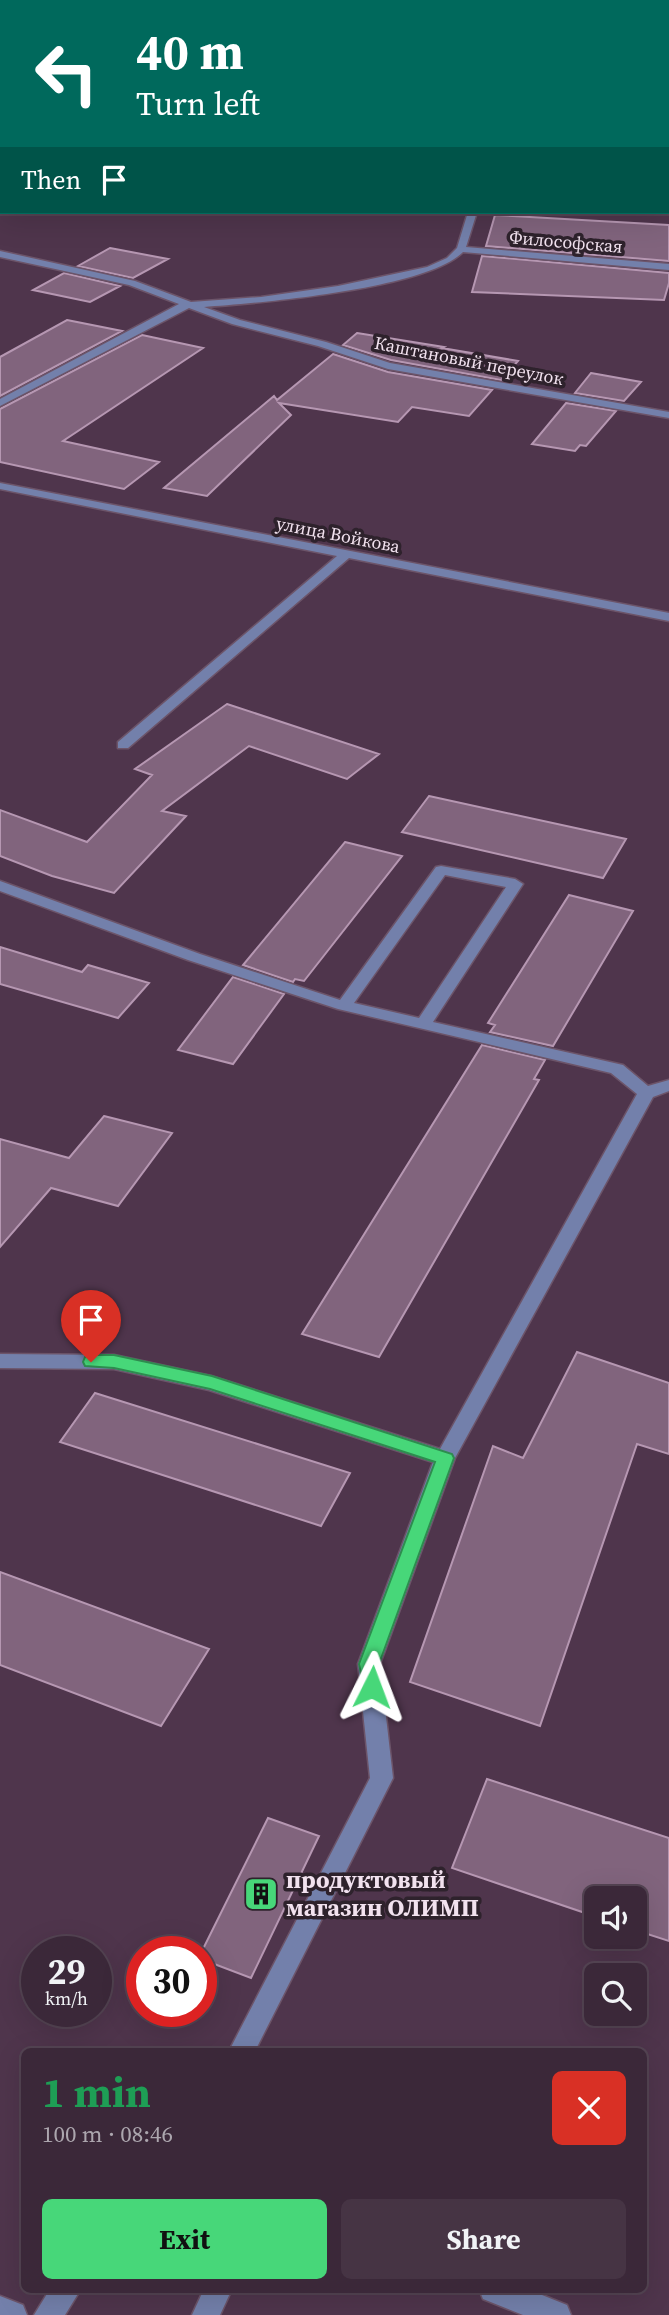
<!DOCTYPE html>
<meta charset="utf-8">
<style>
body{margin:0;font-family:"Source Serif 4",serif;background:#463444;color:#f1f3f6;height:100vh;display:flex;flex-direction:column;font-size:26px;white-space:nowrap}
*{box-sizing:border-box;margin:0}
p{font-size:23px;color:#aca6ae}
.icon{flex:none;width:38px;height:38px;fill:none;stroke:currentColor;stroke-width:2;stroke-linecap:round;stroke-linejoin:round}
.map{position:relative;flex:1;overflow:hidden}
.drawer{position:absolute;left:21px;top:2048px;width:626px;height:245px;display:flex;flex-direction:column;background:#3b2839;border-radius:10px;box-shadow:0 7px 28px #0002,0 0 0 2px #544453}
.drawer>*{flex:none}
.hud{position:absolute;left:0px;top:0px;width:670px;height:214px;box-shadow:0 7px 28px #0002,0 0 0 2px #544453;background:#00695c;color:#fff;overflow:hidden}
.fabs{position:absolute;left:584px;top:1886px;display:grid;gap:14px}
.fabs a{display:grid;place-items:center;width:63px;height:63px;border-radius:10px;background:#3b2839;box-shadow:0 7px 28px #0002,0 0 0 2px #544453;font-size:35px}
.speed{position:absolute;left:21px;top:1936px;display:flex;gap:14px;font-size:35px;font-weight:700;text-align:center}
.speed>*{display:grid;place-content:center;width:91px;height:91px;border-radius:50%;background:#3b2839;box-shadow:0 7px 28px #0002,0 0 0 2px #544453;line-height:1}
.speed small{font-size:18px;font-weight:400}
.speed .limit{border:10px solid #d22;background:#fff;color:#111}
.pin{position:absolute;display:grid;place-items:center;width:60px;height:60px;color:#fff;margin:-72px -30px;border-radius:50% 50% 50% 0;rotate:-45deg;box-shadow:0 0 7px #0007}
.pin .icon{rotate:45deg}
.me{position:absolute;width:77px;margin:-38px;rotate:3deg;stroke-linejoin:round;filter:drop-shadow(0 0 5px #0008)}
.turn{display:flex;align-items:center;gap:24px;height:147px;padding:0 21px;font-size:32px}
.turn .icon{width:91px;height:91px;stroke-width:2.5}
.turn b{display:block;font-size:49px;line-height:60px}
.then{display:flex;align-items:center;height:66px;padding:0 21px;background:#0003;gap:14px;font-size:26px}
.round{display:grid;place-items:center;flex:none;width:74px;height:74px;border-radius:10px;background:#463444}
.summary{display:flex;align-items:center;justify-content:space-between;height:119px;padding:0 21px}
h1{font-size:42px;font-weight:700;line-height:52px;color:#1e9e55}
.action{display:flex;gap:14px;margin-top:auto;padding:14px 21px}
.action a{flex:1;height:80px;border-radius:10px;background:#47d779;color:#111;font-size:28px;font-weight:700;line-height:80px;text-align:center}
.action a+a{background:#463444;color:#f1f3f6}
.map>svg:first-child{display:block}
.building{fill:#81647d;stroke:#b697b2;stroke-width:2}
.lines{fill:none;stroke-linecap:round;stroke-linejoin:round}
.minor-casing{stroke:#6c5469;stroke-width:3}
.minor{fill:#7380ab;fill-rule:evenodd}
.route{fill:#47d779;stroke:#2e8c4f;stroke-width:2}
.labels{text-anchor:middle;stroke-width:7;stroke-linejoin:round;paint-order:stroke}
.far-street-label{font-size:18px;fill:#f2e2ef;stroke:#2e222c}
.near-poi-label{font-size:24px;font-weight:bold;fill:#f2e2ef;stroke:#2e222c;text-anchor:start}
</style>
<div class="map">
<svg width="669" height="2315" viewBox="0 0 669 2315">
<rect width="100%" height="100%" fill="#4f354c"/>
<path class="building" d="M495,215L669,225V261L486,246Z
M110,248L168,259L133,278L78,266Z
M482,256L669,273V283L664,300L472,292Z
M64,273L120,286L90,302L33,290Z
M67,320L122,331L0,396V357Z
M357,333L444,347L442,348L518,361L501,380L391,360L343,345Z
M142,335L203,348L63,441L159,462L124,489L0,462V409Z
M333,354L388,372L492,390L469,416L412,407L398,422L279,403L291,415L207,496L164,488L274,396L277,400Z
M591,373L641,382L624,401L575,393Z
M566,403L616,411L586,446L580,445L575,451L532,444Z
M227,704L379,754L347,779L249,746L162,811L186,816L114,893L52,876L0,856V810L87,842L152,775L135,769Z
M429,796L626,839L603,878L402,832Z
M345,842L402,856L304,981L295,979L293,982L243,965Z
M569,895L633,911L553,1046L490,1032L495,1025L488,1023Z
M0,947L82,972L88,965L149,983L118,1018L0,984Z
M233,977L284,994L233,1064L178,1050Z
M482,1045L545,1060L534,1079L539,1080L379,1357L302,1334Z
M104,1116L172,1133L118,1206L51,1188L0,1247V1139L69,1158Z
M577,1352L669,1383V1454L637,1444L540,1726L410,1682L493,1446L523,1458Z
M95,1393L350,1473L321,1526L60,1442Z
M0,1572L209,1649L161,1726L0,1665Z
M487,1779L669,1838V1941L635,1930V1899H597V1917L452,1868Z
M268,1818L319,1836L251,1978L201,1959V1953Z"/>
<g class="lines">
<g class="minor-casing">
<path id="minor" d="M0,95H2V99H0Z
M668,106H669V110H668Z
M668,179H669V185H668Z
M468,212H477L466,247L669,264V270L463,252C426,289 260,303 204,307L240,320L326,342L390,363L669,412V418L388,369L318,346L232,324L189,308L0,406V399L179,304L129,285L0,257V251L135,281L191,302L261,297L338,286L427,267L447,258L457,248Z
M0,483L669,613V621L349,558L128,748H118V742L337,556L0,489Z
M441,866L515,879L523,884L433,1022L623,1065L648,1086L669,1080V1091L653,1097L455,1458L380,1664L393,1778L255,2051H229L370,1778L358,1664L433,1462L209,1390L114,1369L0,1368V1354L114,1355L211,1376L440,1449L637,1094L611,1073L338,1009L188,960L0,891V881L200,954L340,1000L436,867ZM445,875L506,887L419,1018L354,1003Z
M50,2289H81L65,2315H34Z
M204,2289H232L220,2315H192Z
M479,2289H527L567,2305L571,2315H523L483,2299Z
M0,2296L23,2305L27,2315H0Z"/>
</g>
<use href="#minor" class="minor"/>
</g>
<path class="route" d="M91,1355H114L212,1376L452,1454L454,1458L379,1664L382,1687L379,1692L372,1695L365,1692L359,1664L435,1462L210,1389L114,1368L85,1366L83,1362L85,1357Z"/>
<defs>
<g id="building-square" transform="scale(1.75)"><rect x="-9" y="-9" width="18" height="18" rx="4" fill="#47d779" stroke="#2e222c"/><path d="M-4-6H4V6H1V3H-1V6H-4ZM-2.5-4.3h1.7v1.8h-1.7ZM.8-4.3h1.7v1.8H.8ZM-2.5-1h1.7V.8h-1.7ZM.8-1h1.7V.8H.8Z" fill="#111"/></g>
</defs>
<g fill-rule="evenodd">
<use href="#building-square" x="261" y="1894"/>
</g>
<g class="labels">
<g class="far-street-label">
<text transform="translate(566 242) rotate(5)" y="6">Философская</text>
<text transform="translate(469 361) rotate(11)" y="6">Каштановый переулок</text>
<text transform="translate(338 535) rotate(11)" y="6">улица Войкова</text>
</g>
<g class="near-poi-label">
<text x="286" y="1888">продуктовый<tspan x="286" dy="28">магазин ОЛИМП</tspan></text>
</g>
</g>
</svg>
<div class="fabs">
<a><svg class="icon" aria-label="sound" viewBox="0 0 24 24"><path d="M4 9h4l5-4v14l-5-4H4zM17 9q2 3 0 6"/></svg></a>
<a><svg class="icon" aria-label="search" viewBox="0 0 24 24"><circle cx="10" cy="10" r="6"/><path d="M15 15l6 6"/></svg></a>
</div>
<div class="speed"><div>29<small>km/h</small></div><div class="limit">30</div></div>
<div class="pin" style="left:91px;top:1362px;background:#d93025"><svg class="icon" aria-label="arrive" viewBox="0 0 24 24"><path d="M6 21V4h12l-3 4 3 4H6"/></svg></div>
<svg class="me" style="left:372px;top:1687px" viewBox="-20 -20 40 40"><path d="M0-17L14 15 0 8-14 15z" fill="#47d779" stroke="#fff" stroke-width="4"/></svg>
<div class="hud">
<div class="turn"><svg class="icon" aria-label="left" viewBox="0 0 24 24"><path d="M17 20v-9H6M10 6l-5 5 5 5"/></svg><div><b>40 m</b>Turn left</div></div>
<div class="then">Then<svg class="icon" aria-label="arrive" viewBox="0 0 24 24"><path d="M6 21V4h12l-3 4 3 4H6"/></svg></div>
</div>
<section class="drawer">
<div class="summary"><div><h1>1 min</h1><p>100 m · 08:46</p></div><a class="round" style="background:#d93025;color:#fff"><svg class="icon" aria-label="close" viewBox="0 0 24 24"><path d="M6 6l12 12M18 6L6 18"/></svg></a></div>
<div class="action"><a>Exit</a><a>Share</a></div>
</section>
</div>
